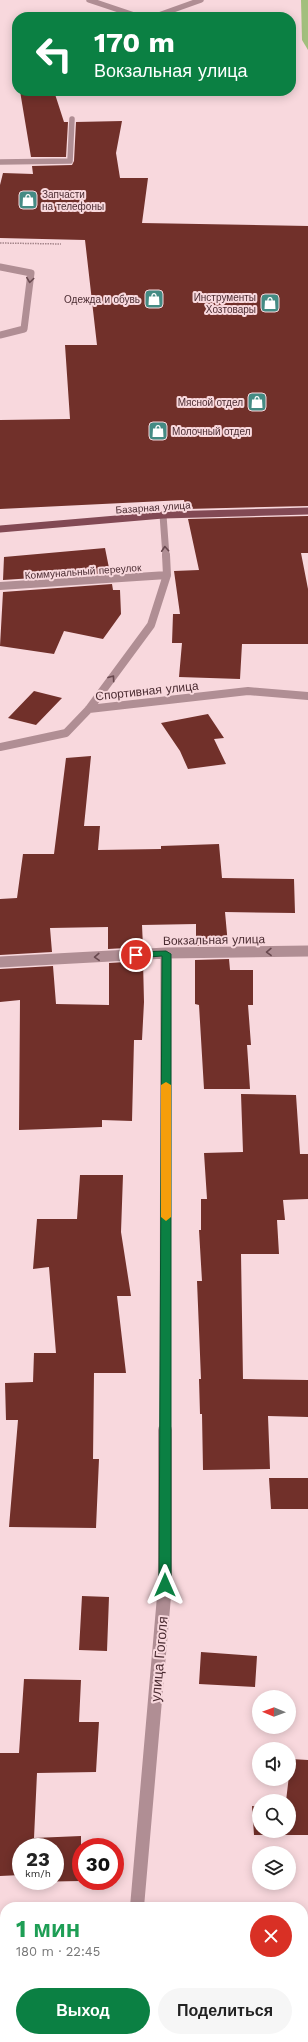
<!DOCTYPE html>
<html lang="ru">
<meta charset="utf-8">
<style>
body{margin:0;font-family:"Work Sans",sans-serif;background:#f6f6f6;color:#222;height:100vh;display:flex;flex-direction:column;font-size:15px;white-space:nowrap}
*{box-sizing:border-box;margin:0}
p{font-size:13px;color:#767676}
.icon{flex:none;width:22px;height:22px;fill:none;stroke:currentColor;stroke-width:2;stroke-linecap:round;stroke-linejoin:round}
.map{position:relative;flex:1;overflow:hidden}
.drawer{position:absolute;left:0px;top:1902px;width:308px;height:140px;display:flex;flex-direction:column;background:#fff;border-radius:16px 16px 0 0;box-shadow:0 2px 10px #0003}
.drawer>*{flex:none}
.top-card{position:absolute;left:12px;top:12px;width:284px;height:84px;border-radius:16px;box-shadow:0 2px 10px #0003;background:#0b8043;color:#fff;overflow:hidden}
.needle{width:26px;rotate:271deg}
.buttons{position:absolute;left:252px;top:1690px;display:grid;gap:8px}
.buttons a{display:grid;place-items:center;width:44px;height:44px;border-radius:50%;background:#fff;box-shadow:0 2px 10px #0003;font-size:20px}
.speed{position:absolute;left:12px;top:1838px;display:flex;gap:8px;font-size:20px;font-weight:700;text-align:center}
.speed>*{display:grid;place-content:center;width:52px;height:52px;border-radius:50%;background:#fff;box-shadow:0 2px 10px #0003;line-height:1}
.speed small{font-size:10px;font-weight:400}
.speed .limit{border:6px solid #d22;background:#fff;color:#111}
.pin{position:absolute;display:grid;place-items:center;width:34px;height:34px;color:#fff;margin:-17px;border:2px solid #fff;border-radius:50%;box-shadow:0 1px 4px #0007}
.me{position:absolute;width:44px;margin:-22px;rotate:0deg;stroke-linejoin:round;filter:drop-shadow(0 0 3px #0008)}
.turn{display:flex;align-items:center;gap:14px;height:84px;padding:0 16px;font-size:18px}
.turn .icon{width:52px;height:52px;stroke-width:2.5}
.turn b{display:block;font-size:28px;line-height:34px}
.round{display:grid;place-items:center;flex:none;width:42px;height:42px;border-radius:21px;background:#f6f6f6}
.overview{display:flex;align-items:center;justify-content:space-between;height:68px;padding:0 16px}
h1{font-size:24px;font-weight:700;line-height:30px;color:#1e9e55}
.action{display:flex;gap:8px;margin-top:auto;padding:8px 16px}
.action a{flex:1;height:46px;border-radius:24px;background:#0b8043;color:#fff;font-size:16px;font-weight:700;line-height:46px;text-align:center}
.action a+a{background:#f6f6f6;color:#222}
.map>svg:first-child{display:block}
.green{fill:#a2bf7d}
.building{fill:#71302a}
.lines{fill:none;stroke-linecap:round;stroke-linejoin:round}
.path{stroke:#a4858a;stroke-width:1.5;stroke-dasharray:1.5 1;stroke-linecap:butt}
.minor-far4{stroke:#b08e94;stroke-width:5.5}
.minor-far3{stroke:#b08e94;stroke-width:7}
.minor-far2{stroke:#b08e94;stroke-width:8}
.minor-far1{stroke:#b08e94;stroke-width:11}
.minor{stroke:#b08e94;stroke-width:14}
.major{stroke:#824954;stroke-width:7}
.oneway{stroke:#69494f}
.route{fill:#0b8043;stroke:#07532c}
.slow{fill:#f59e0b}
.labels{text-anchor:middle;stroke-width:4;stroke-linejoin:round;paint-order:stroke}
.far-poi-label{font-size:10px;fill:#4b2c32;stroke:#f8d8dd;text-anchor:end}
.far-street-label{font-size:10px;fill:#4b2c32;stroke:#f8d8dd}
.street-label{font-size:12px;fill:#4b2c32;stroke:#f8d8dd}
.near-street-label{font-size:14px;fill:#4b2c32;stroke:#f8d8dd}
</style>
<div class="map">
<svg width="308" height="2042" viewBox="0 0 308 2042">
<rect width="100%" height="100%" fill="#f8d8dd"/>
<path class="green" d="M301,0H308V50L302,40Z"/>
<path class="building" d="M20,91H54L64,122H68L66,157H31Z
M122,121L116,153L120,178H148L142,223L308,226V506L186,509L184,500L0,509V420L70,419L65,345H97L85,240L0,238V185L3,173L33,174L32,166L72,165L74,161L76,122Z
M308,516V553H301L308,589V644H242L240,679L179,677L182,643H172L173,614H180L174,571L199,570L188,519Z
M105,548L110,573L3,580L4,557Z
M112,584L113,590H120L121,614L103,639L64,631L54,654L0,646L3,592Z
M34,691L62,698L36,725L8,718Z
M208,714L224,738L214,739L226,764L188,769L180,751L161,723Z
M91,756L84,826H100L98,850L161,849V846L219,844L222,878L294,879L295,913L225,912L228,945L196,946V924L142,925L143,947L108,949V927L50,928L52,952L0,955V899L17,898L23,854H54L66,758Z
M229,959L230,970H253V1005H248L251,1045H247L250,1089H204L199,1005L195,1004V960Z
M143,961L144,1002L142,1040H134L132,1121L102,1120V1127L19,1130L20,1000L0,1002V969L53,966L56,1004L109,1005V963Z
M241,1094L296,1095L300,1154H308V1199L283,1200L285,1220H277L279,1254H241L243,1379L308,1380V1417L268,1416L270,1469L203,1470L202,1414H200L199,1379H201L197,1281H202L199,1230H201V1199H207L204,1153L243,1152Z
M80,1175H123L121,1232L131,1296H117L126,1373H94L93,1459H99L96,1528L9,1527L18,1420H6L5,1383L33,1382L34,1353H56L49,1267L33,1269L37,1219H77Z
M269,1478H308V1509H271Z
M82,1596L109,1597L107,1651L79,1650Z
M201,1652L257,1656L255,1687L199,1684Z
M24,1679L81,1680L79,1722H99L96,1772L37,1773L34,1838L81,1836V1881L26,1882L55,1881V1847H21V1875L0,1876V1753H19Z
M291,1759L308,1760V1835H254L252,1806L259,1807V1831H289V1801H286Z"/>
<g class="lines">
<path class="path" d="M0,243L61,244"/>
<path class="minor-far4" d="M89,0L137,16H156L201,0
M0,162L70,161L72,119"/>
<path class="minor-far3" d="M0,267L31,273L24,329L0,335
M163,515L166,556"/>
<path class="minor-far2" d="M0,586L167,575
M89,709L248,691L308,696
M0,747L66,733L89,709L151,625L167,575L166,555"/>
<path class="minor-far1" d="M0,962L166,953L308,951
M165,1431L166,953"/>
<path class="minor" d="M137,1907L165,1585V1430
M303,2017H308
M94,2042L130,2037"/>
<path class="major" d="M0,529L163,515L308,511"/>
</g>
<defs><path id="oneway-chevron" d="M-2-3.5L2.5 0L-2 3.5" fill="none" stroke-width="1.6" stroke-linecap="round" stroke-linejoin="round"/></defs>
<g class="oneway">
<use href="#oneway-chevron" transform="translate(30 280) rotate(98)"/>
<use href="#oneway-chevron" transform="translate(165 549) rotate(-94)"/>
<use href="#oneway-chevron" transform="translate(112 678) rotate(-54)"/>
<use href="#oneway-chevron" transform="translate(269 952) rotate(179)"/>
<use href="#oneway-chevron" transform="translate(97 957) rotate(177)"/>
</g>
<path class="route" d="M166,951L171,954V1585L169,1588H161L159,1585L162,956L136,958L132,955L136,952Z"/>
<path class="slow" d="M166,1082L171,1085V1217L166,1221L161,1217V1085Z"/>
<defs>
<g id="shop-square" transform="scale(1)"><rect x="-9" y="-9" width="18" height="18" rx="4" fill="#448b84" stroke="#f8d8dd"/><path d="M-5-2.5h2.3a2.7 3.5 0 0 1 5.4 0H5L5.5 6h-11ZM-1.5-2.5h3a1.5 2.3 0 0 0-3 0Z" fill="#fff"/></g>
</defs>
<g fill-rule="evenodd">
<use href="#shop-square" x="28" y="200"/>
<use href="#shop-square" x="154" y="299"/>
<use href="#shop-square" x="270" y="303"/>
<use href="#shop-square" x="257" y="402"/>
<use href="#shop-square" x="158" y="431"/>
</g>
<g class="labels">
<g class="far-poi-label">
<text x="42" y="198" text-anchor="start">Запчасти<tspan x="42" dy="12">на телефоны</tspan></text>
<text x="256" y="301">Инструменты<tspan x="256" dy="12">Хозтовары</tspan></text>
<text x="140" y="303">Одежда и обувь</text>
<text x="243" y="406">Мясной отдел</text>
<text x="172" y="435" text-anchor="start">Молочный отдел</text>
</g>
<g class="far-street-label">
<text transform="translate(153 507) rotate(-4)" y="4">Базарная улица</text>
<text transform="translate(83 571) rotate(-4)" y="4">Коммунальный переулок</text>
</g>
<g class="street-label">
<text transform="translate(147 691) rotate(-6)" y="4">Спортивная улица</text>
<text transform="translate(214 940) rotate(-1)" y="4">Вокзальная улица</text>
</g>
<g class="near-street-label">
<text transform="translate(159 1659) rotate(-85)" y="5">улица Гоголя</text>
</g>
</g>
</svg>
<div class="buttons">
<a><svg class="needle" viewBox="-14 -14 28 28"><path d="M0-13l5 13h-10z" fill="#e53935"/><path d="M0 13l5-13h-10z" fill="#767676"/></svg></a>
<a><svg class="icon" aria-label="sound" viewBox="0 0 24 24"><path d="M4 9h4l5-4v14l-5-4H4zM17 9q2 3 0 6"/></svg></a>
<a><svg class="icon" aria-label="search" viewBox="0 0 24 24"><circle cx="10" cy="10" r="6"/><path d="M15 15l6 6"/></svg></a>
<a><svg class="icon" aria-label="layers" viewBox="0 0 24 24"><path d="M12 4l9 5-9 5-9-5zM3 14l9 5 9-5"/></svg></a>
</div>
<div class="speed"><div>23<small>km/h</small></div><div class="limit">30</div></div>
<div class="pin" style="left:136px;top:955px;background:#d93025"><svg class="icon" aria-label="arrive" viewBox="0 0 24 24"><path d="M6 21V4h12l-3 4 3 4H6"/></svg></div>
<svg class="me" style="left:165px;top:1585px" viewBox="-20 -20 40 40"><path d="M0-17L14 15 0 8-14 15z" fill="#0b8043" stroke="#fff" stroke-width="4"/></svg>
<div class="top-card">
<div class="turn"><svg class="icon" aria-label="left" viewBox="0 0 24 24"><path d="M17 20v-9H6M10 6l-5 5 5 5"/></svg><div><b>170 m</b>Вокзальная улица</div></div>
</div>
<section class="drawer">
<div class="overview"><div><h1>1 мин</h1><p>180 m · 22:45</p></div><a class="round" style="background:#d93025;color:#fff"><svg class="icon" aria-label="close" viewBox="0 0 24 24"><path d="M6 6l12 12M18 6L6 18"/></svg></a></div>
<div class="action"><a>Выход</a><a>Поделиться</a></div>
</section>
</div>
